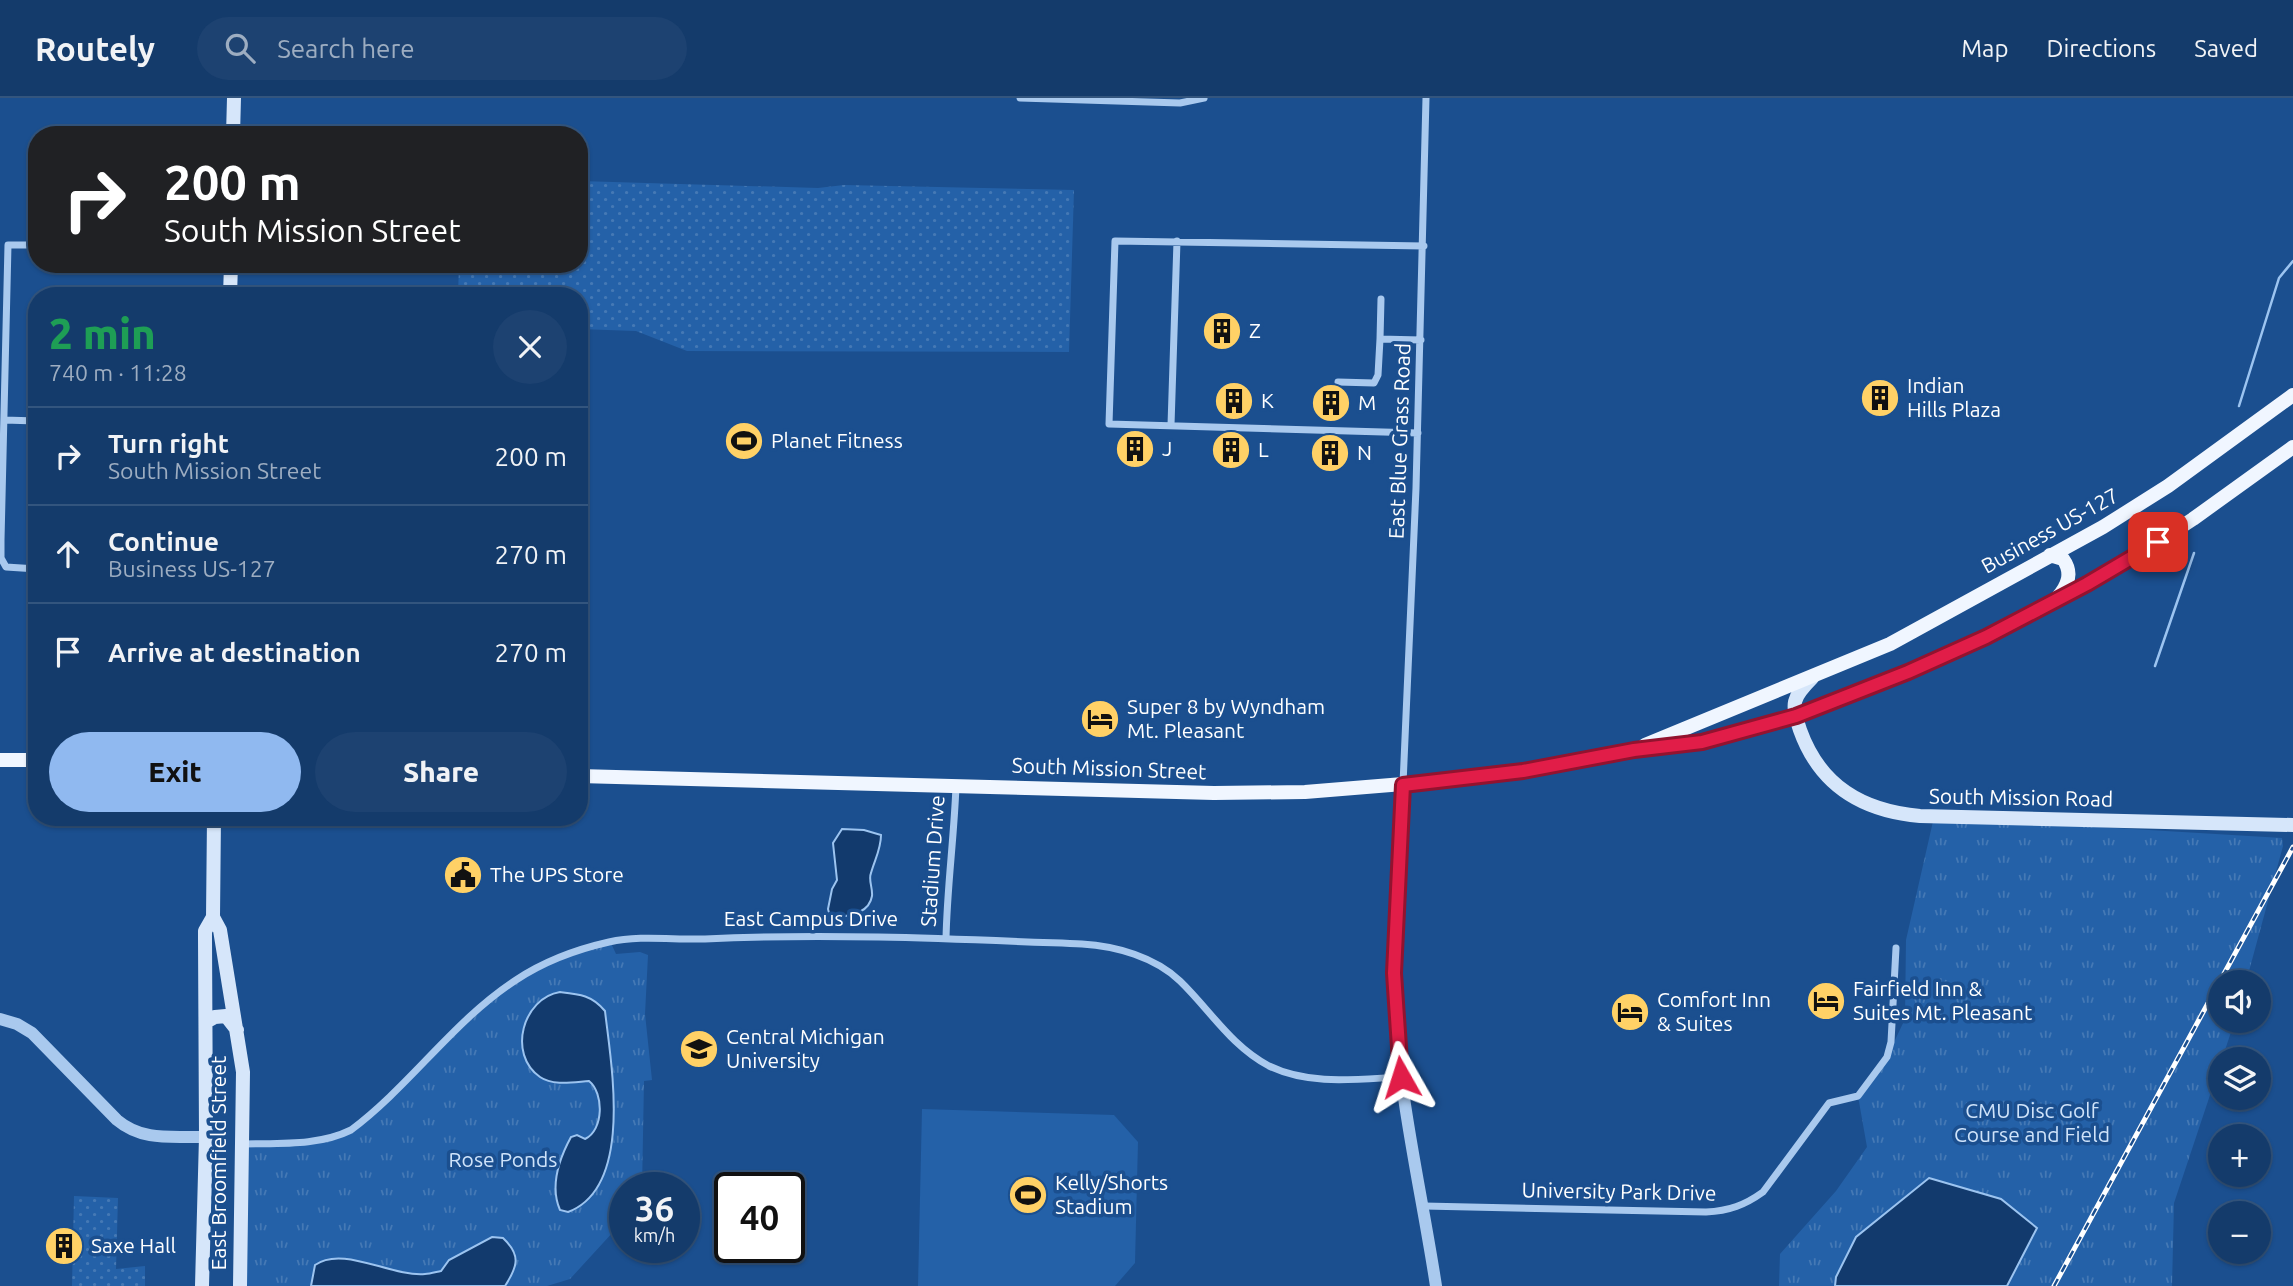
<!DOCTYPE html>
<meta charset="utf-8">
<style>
body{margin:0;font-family:Ubuntu,sans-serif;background:#1d4271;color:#f1f3f6;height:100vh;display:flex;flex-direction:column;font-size:26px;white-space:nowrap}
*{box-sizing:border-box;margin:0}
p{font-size:23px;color:#9dadc1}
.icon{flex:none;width:38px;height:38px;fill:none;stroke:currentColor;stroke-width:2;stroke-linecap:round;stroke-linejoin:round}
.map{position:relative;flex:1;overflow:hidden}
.panel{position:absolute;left:28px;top:189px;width:560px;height:539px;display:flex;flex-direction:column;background:#143b6b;border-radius:28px;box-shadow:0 2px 5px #0004,0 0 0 2px #33557e}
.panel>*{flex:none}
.guide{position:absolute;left:28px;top:28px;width:560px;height:147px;border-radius:28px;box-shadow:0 2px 5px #0004,0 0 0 2px #33557e;background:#202124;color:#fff;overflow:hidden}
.fabs{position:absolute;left:2208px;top:872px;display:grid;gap:14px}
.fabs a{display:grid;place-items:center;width:63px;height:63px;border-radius:50%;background:#143b6b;box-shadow:0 2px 5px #0004,0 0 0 2px #33557e;font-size:35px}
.speed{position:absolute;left:609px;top:1074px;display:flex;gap:14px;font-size:35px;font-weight:700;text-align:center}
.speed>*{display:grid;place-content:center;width:91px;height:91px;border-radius:50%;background:#143b6b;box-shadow:0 2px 5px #0004,0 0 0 2px #33557e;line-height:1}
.speed small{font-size:18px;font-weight:400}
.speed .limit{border:4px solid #111;border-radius:10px;background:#fff;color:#111}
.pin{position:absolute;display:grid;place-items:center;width:60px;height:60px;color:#fff;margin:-30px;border-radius:14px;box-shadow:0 4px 10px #0006}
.me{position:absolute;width:77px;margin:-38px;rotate:354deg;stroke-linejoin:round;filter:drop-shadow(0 0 5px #0008)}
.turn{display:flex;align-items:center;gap:24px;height:147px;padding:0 21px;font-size:32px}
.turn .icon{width:91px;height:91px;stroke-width:2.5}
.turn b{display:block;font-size:49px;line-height:60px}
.round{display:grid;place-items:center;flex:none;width:74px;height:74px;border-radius:37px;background:#1d4271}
.overview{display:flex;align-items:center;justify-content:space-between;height:119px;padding:0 21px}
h1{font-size:42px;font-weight:800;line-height:52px;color:#1e9e55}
.button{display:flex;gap:14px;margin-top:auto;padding:14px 21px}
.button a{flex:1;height:80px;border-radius:42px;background:#90b9f0;color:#111;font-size:28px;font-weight:800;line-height:80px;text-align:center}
.button a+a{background:#1d4271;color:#f1f3f6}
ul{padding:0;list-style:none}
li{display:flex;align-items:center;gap:21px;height:98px;padding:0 21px;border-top:2px solid #33557e}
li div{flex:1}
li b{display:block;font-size:26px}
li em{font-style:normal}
header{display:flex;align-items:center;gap:42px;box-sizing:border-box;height:98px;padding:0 35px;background:#143b6b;border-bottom:2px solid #33557e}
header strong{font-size:33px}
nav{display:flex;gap:38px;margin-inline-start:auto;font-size:24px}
.search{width:490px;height:63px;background:#1d4271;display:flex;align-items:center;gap:18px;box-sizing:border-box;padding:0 24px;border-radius:38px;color:#9dadc1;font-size:26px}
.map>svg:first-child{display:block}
.grass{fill:url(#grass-dots)}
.park{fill:url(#park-tufts)}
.pitch{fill:#2461a8}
.water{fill:#123a6d;stroke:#9cc4f0;stroke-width:2}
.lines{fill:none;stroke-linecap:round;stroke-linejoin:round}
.stream{stroke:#9cc4f0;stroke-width:2.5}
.minor{stroke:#a9c9ee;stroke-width:7}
.tertiary{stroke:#a9c9ee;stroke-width:12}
.secondary{stroke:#d6e6fa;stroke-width:14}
.primary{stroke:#f0f6ff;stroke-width:14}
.rail-casing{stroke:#fff;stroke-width:5}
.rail{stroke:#1b4f8f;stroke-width:2.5;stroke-dasharray:8;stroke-linecap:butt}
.route-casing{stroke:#92132f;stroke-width:18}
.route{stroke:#e11d48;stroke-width:12}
.labels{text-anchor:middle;stroke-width:7;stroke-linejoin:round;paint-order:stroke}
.poi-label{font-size:21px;fill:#fff;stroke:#1b4f8f;text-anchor:start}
.street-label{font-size:21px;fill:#fff;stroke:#1b4f8f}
.park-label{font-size:21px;fill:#cfe3fa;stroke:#1b4f8f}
</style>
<header>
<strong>Routely</strong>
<div class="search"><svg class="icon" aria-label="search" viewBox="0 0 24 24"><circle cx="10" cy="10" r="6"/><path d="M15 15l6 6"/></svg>Search here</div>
<nav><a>Map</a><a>Directions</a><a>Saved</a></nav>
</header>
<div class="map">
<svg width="2293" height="1188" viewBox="0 0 2293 1188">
<defs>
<pattern id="grass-dots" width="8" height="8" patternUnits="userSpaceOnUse" patternTransform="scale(1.75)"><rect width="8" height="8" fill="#2461a8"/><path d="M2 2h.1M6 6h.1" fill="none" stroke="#4579b5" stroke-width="1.8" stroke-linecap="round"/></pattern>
<pattern id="park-tufts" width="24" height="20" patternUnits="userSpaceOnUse" patternTransform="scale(1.75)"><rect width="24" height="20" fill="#2461a8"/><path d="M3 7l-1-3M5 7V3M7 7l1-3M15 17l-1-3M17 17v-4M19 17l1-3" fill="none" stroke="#4579b5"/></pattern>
</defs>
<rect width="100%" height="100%" fill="#1b4f8f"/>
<path class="grass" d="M579,83L818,90L844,87L1074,92L1069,254L687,253L636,233L579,231V198H458L459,166H579Z
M74,1098L118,1100L116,1171L145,1168V1188H72Z"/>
<path class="park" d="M1934,719L2282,740L2283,748L2246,884H2221V922H2235L2174,1105L2172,1188H1779L1780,1156L1836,1093L1867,1049L1858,998L1887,959L1905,921L1906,842Z
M610,843L616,856L640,854L648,857L645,916L652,982L644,983L642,1090H625V1121L570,1181L547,1188H240L244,1046L324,1042L363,1024L504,891L551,864Z"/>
<path class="pitch" d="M922,1011L1114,1017L1138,1044L1135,1165L1115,1188H918Z"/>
<path class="water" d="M842,731L864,732L881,737C881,751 875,761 871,775C868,782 873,790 872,798C869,817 845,819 830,819L828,811L832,791L837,782L833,745Z
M560,894C579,896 592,897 605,913C611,966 634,1089 568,1114L560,1112C550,1089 559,1061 571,1039L577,1037L585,1041C604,1032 604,995 589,983C574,984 553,988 540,979C507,956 523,900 560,894Z
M1929,1080L2001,1101L2037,1130L2007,1188H1835L1836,1179L1856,1139Z
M492,1139L503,1140C521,1157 518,1168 505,1188H311L315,1167C343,1147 391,1179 425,1176C430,1176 436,1174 441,1173L449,1162Z"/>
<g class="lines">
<path class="stream" d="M2239,308L2279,180L2293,163
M2155,568L2194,455"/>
<path class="minor" d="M1020,0L1180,5L1204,0
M37,147H8L1,442V460L6,469L37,471
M1381,201L1380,241L1421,242
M1338,284L1374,285L1378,277L1380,241
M4,322L37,323
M1171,327L1177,143
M1418,335L1109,326L1115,143L1424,148
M1403,686L1416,390L1426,0
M946,841C947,790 954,740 956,688
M244,1046C279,1045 319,1048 351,1032C411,987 453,923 516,882C543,864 578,851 609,844C640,837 673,842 705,841C830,835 956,841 1082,846C1116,848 1155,859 1180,883C1210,912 1231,948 1269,968C1310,988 1358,981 1401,979
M1424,1108L1706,1114C1729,1113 1745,1107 1763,1094L1829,1005L1858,998L1887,959L1891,944L1896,850"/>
<path class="tertiary" d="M1403,686C1400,755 1392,825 1394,894C1397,992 1421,1090 1436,1188
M0,921L17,926L32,935L117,1022C143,1044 173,1038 206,1039"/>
<path class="secondary" d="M233,37L234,0
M230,198L231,166
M1812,580C1792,600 1791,605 1800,632C1820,688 1862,713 1920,718L2293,727
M213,819L220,832L243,974L240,1188
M206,924L215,919L226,918L237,932
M202,1188L206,1039L205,840V833L213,819L214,719"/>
<path class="primary" d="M2050,457L2063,461C2073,475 2068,488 2057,500
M1645,647L1890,546L2103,429L2168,388L2293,297
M0,662H37
M579,678L1214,695L1305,694L1403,686L1523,673L1634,652L1702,644L1795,618L1908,574L1986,539L2086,486L2140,456L2193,421L2293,349"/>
<g class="rail-casing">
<path id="rail" d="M2054,1188L2293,749"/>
</g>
<use href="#rail" class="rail"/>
</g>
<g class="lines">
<g class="route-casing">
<path id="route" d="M1401,979L1394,875L1403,687L1523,673L1634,652L1702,644L1796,618L1908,574L1986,539L2087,486L2158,444"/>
</g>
<use href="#route" class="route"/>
</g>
<defs>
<g id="building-disc" transform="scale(2.0125)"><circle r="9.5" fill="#ffd166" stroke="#1b4f8f"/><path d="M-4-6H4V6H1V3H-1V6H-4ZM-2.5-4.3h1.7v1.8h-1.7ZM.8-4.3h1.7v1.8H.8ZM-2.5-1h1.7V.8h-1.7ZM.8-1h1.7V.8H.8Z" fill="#111"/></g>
<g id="stadium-disc" transform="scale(2.0125)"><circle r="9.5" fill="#ffd166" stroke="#1b4f8f"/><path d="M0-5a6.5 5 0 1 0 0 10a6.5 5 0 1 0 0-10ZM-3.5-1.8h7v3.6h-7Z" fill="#111"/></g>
<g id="hotel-disc" transform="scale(2.0125)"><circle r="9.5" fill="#ffd166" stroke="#1b4f8f"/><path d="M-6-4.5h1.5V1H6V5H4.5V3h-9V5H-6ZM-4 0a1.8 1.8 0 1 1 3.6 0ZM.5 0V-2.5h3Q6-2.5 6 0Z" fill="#111"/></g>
<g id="civic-disc" transform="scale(2.0125)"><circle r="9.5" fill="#ffd166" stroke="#1b4f8f"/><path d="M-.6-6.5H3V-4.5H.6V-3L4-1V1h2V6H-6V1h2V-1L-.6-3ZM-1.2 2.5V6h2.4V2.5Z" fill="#111"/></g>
<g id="university-disc" transform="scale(2.0125)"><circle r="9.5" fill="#ffd166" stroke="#1b4f8f"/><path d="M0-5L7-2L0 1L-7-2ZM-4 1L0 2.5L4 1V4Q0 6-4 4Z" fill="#111"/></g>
</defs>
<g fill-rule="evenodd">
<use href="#building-disc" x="1222" y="233"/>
<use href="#building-disc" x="1880" y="300"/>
<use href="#building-disc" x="1234" y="303"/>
<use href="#building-disc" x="1331" y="305"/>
<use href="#stadium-disc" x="744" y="343"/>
<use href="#building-disc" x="1135" y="351"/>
<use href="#building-disc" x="1231" y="352"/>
<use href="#building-disc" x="1330" y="355"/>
<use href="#hotel-disc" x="1100" y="621"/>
<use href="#civic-disc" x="463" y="777"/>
<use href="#hotel-disc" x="1826" y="903"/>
<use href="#hotel-disc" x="1630" y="914"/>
<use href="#university-disc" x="699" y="951"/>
<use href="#stadium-disc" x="1028" y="1097"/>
<use href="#building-disc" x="64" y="1148"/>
</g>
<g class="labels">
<g class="poi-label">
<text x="1249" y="240">Z</text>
<text x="1907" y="295">Indian<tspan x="1907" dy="24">Hills Plaza</tspan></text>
<text x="1261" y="310">K</text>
<text x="1358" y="312">M</text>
<text x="771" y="350">Planet Fitness</text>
<text x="1162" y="358">J</text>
<text x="1258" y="359">L</text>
<text x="1357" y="362">N</text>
<text x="1127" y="616">Super 8 by Wyndham<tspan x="1127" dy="24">Mt. Pleasant</tspan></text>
<text x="490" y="784">The UPS Store</text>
<text x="1853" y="898">Fairfield Inn &amp;<tspan x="1853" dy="24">Suites Mt. Pleasant</tspan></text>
<text x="1657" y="909">Comfort Inn<tspan x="1657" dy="24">&amp; Suites</tspan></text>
<text x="726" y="946">Central Michigan<tspan x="726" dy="24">University</tspan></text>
<text x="1055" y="1092">Kelly/Shorts<tspan x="1055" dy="24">Stadium</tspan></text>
<text x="91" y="1155">Saxe Hall</text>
</g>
<g class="street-label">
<text transform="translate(1400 343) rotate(-88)" y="7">East Blue Grass Road</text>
<text transform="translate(2050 433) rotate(-29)" y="7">Business US-127</text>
<text transform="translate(1109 671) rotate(2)" y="7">South Mission Street</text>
<text transform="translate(2021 700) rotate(1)" y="7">South Mission Road</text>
<text transform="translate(933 763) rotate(-86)" y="7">Stadium Drive</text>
<text x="811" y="828">East Campus Drive</text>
<text transform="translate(219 1065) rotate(-90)" y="7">East Broomfield Street</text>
<text transform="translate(1619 1094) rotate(1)" y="7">University Park Drive</text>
</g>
<g class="park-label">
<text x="2032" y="1020">CMU Disc Golf<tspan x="2032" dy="24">Course and Field</tspan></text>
<text x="503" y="1069">Rose Ponds</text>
</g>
</g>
</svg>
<div class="fabs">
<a><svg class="icon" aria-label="sound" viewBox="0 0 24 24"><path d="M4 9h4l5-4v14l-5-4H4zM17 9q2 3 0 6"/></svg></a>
<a><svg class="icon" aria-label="layers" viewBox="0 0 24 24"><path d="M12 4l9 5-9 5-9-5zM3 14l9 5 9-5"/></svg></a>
<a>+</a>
<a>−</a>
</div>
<div class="speed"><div>36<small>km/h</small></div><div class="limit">40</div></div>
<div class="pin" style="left:2158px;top:444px;background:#d93025"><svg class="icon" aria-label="arrive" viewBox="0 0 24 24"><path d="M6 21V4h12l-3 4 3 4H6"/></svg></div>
<svg class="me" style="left:1401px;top:979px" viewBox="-20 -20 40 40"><path d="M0-17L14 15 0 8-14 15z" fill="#e11d48" stroke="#fff" stroke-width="4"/></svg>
<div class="guide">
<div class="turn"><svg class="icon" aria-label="right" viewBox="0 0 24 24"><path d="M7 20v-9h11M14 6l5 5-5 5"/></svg><div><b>200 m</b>South Mission Street</div></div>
</div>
<section class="panel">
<div class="overview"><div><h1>2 min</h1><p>740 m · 11:28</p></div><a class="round"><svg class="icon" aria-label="close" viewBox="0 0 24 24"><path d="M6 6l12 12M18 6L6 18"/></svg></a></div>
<ul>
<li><svg class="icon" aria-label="right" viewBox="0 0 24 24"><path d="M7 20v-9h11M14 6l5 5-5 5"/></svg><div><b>Turn right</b><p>South Mission Street</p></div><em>200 m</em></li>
<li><svg class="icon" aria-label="ahead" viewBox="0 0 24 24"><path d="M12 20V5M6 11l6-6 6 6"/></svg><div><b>Continue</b><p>Business US-127</p></div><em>270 m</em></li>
<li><svg class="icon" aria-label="arrive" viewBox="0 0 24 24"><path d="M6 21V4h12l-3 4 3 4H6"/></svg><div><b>Arrive at destination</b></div><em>270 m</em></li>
</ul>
<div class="button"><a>Exit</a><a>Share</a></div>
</section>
</div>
